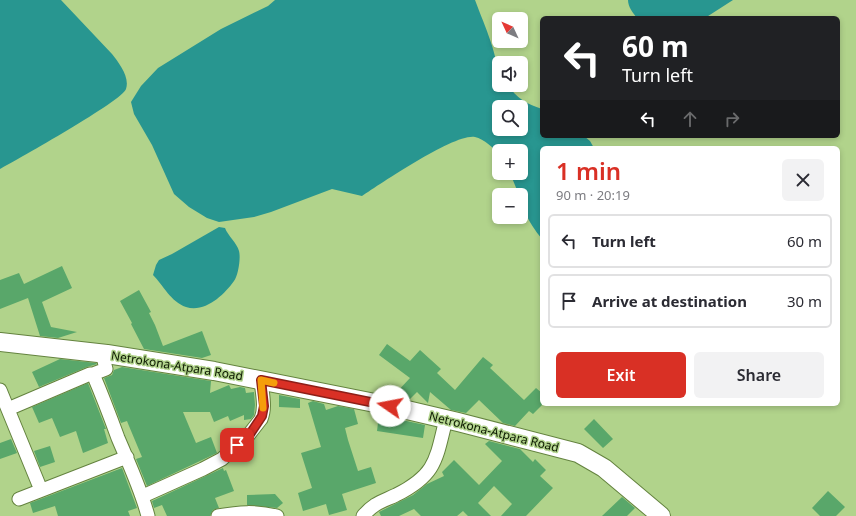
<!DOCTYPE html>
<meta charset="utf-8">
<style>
body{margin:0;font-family:"Noto Sans",sans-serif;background:#f2f2f3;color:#2b2b33;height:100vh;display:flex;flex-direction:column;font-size:15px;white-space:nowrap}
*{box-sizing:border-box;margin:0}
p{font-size:13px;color:#7c7c81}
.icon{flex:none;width:22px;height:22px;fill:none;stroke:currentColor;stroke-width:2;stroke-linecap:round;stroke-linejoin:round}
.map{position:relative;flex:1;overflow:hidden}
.panel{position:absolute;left:540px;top:146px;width:300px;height:260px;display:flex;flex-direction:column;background:#fff;border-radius:6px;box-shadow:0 2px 6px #0003}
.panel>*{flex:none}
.banner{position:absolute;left:540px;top:16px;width:300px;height:122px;border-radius:6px;box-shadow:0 2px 6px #0003;background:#202124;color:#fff;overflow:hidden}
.needle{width:26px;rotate:314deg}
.buttons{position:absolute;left:492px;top:12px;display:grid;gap:8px}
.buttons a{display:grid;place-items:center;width:36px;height:36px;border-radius:6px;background:#fff;box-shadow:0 2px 6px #0003;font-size:20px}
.pin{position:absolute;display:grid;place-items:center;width:34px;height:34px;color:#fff;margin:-17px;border-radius:8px;box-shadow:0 2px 6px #0006}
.me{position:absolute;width:44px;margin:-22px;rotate:282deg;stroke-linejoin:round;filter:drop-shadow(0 0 3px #0008)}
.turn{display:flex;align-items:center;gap:14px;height:84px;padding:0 16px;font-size:18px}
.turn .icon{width:52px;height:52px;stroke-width:2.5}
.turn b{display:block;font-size:28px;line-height:34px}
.lanes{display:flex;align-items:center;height:38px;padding:0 16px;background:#0003;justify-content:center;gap:20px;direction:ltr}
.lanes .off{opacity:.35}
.round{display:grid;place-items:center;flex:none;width:42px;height:42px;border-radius:6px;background:#f2f2f3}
.head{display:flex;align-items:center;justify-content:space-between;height:68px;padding:0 16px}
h1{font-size:24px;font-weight:600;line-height:30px;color:#d93025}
.cta{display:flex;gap:8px;margin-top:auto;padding:8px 16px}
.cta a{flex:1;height:46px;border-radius:6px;background:#d93025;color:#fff;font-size:16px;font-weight:600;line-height:46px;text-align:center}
.cta a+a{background:#f2f2f3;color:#2b2b33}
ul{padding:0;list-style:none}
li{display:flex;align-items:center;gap:12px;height:54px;margin:0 8px 6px;padding:0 8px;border:2px solid #e1e1e2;border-radius:6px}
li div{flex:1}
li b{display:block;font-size:15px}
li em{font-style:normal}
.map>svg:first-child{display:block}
.water{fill:#289690;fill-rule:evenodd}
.building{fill:#59a76a}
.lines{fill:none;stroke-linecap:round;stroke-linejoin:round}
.street-casing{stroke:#64833f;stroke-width:15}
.secondary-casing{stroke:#64833f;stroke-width:20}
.street{stroke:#fff;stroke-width:13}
.secondary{stroke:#fff;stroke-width:18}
.route-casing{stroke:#8d1f18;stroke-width:10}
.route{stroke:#d93025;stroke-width:7}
.slow{stroke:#f59e0b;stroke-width:7}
.labels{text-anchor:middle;stroke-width:3;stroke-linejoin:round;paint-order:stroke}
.street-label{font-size:12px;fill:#0c1800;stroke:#b1d38b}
</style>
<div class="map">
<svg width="856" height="516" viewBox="0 0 856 516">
<rect width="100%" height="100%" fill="#b1d38b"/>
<path class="water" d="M0,0H61L112,54C119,63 130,77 126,89C122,101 18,159 0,169Z
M275,0H475C485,27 499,56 499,85H508C516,98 527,104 542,109V136H584L590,141L594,148H542V239C533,228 521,210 521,195H519L510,173H521V151H499V155C494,148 484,139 475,137C455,133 382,183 362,196L332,189L271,212L254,217L219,222L207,218L189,207L174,194L152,145L134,114L131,102L141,86L158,68L221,29L268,6ZM499,107H521V129H499Z
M628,0H733L705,18H637C633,13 628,7 628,0Z
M219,227L225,228C228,236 237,243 239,251C241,258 238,276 234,281C224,295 205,313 186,307C171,302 163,285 153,275L156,265L159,260L172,254Z"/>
<path class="building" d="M62,266L72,288L42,302L51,327L77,332L58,338L40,336L28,298L0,309V280L19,273L24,284Z
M139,290L151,312L149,313L155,325L163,346L202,331L211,355L202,358L144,349L131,324L132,323L120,301Z
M387,344L410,361L420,350L441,369L437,373L455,390L483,357L493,365L490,368L524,400L536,388L542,393V405L533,414L529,411L515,426L503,423L479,400L466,413L451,410L430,392L428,403L417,392L409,400L398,397L395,394L410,378L379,355Z
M60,359L96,363L97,364L87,367L39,387L32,372Z
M122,367L211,381L210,393L229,385L231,389L240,387L245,388L246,393L254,392L255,405L254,415L251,419L244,420V415L230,421L228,416L214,422L210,412H183L196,443L211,437L217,453L147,486L136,459L142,457L129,426L127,421L121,423L104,378L112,375L114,370Z
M88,383L106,429H104L108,443L83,453L76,431L60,437L52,418L39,423L32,407Z
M279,395L300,399V408L279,407Z
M313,401L324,404L326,410L338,406L354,409L358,424L345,428L348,440L358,471L371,467L376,483L342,494L347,510L329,515L326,504L303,511L298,493L312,488L301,453L321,447L308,403Z
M379,415L425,425L423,438L377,431Z
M594,419L613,439L603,448L584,429Z
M11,439L17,453L0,459V443Z
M489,441L520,449L533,462L535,459L546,470L540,476L553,488L526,516H501L512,504L494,486L478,503L491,516H468L463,511L457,516H421L414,509L399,516H381L379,512L413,495L427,484L444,476L442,472L454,460L479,485L502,461L485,444Z
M50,446L55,462L40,467L34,451Z
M122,468L137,508L128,511L130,516H58L55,506L33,513L30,503Z
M223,468L224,471L226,470L234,491L215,498L219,508L213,510L210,516H167L162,505L154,508L152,501Z
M828,491L845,507L836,516H820L812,508Z
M275,494L283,503L277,508L247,505V495Z
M622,497L635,508L627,516H602Z"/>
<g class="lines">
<g class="street-casing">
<path id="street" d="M102,353L106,369L93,374C102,395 110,416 118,438C129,464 141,489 148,516
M0,390L41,490
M8,409L90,374H93
M143,496L203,469L222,459L237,445L243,442L261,419C266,407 262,393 261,380
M19,499L127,457
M218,516C240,512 254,511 277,516
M363,516C374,503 381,502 396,495C436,475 436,460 446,419"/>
</g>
<g class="secondary-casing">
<path id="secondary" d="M0,342L107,354L214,371L390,406L458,422L578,453L604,468L661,516"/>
</g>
<use href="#street" class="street"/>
<use href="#secondary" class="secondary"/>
</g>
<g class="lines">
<g class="route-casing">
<path id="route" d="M237,445L243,442L250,434L262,416L264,406L261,380L390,406"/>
</g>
<use href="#route" class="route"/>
<path class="slow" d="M263,408L261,380L274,383"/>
</g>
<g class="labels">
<g class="street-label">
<text transform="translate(177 366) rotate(9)" y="4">Netrokona-Atpara Road</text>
<text transform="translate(494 432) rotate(14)" y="4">Netrokona-Atpara Road</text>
</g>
</g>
</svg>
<div class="buttons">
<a><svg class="needle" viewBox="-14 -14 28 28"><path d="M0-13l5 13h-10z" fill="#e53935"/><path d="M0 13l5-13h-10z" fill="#7c7c81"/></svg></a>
<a><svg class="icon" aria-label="sound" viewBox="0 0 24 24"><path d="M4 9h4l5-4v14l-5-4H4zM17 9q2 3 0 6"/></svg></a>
<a><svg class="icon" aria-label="search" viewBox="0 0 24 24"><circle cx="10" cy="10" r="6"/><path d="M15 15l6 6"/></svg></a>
<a>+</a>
<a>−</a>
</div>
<div class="pin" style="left:237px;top:445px;background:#d93025"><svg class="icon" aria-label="arrive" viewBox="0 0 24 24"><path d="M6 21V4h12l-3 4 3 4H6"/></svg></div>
<svg class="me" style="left:390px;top:406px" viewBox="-20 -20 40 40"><circle r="19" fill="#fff"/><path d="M0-13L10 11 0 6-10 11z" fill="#d93025"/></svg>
<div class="banner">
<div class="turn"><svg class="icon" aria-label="left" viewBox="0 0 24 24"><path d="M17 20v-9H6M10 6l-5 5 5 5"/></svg><div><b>60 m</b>Turn left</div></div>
<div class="lanes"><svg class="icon" aria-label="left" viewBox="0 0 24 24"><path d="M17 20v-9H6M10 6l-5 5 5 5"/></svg><svg class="icon off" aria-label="ahead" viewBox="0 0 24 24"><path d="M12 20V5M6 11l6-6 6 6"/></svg><svg class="icon off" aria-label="right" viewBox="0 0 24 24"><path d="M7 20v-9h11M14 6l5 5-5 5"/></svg></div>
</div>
<section class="panel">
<div class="head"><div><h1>1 min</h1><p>90 m · 20:19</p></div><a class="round"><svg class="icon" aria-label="close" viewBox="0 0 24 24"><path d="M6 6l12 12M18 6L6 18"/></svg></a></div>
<ul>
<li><svg class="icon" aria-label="left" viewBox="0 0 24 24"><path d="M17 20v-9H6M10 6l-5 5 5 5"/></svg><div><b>Turn left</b></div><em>60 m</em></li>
<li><svg class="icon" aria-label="arrive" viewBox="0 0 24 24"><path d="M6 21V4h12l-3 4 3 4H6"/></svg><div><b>Arrive at destination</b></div><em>30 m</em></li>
</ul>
<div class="cta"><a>Exit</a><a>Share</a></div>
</section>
</div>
